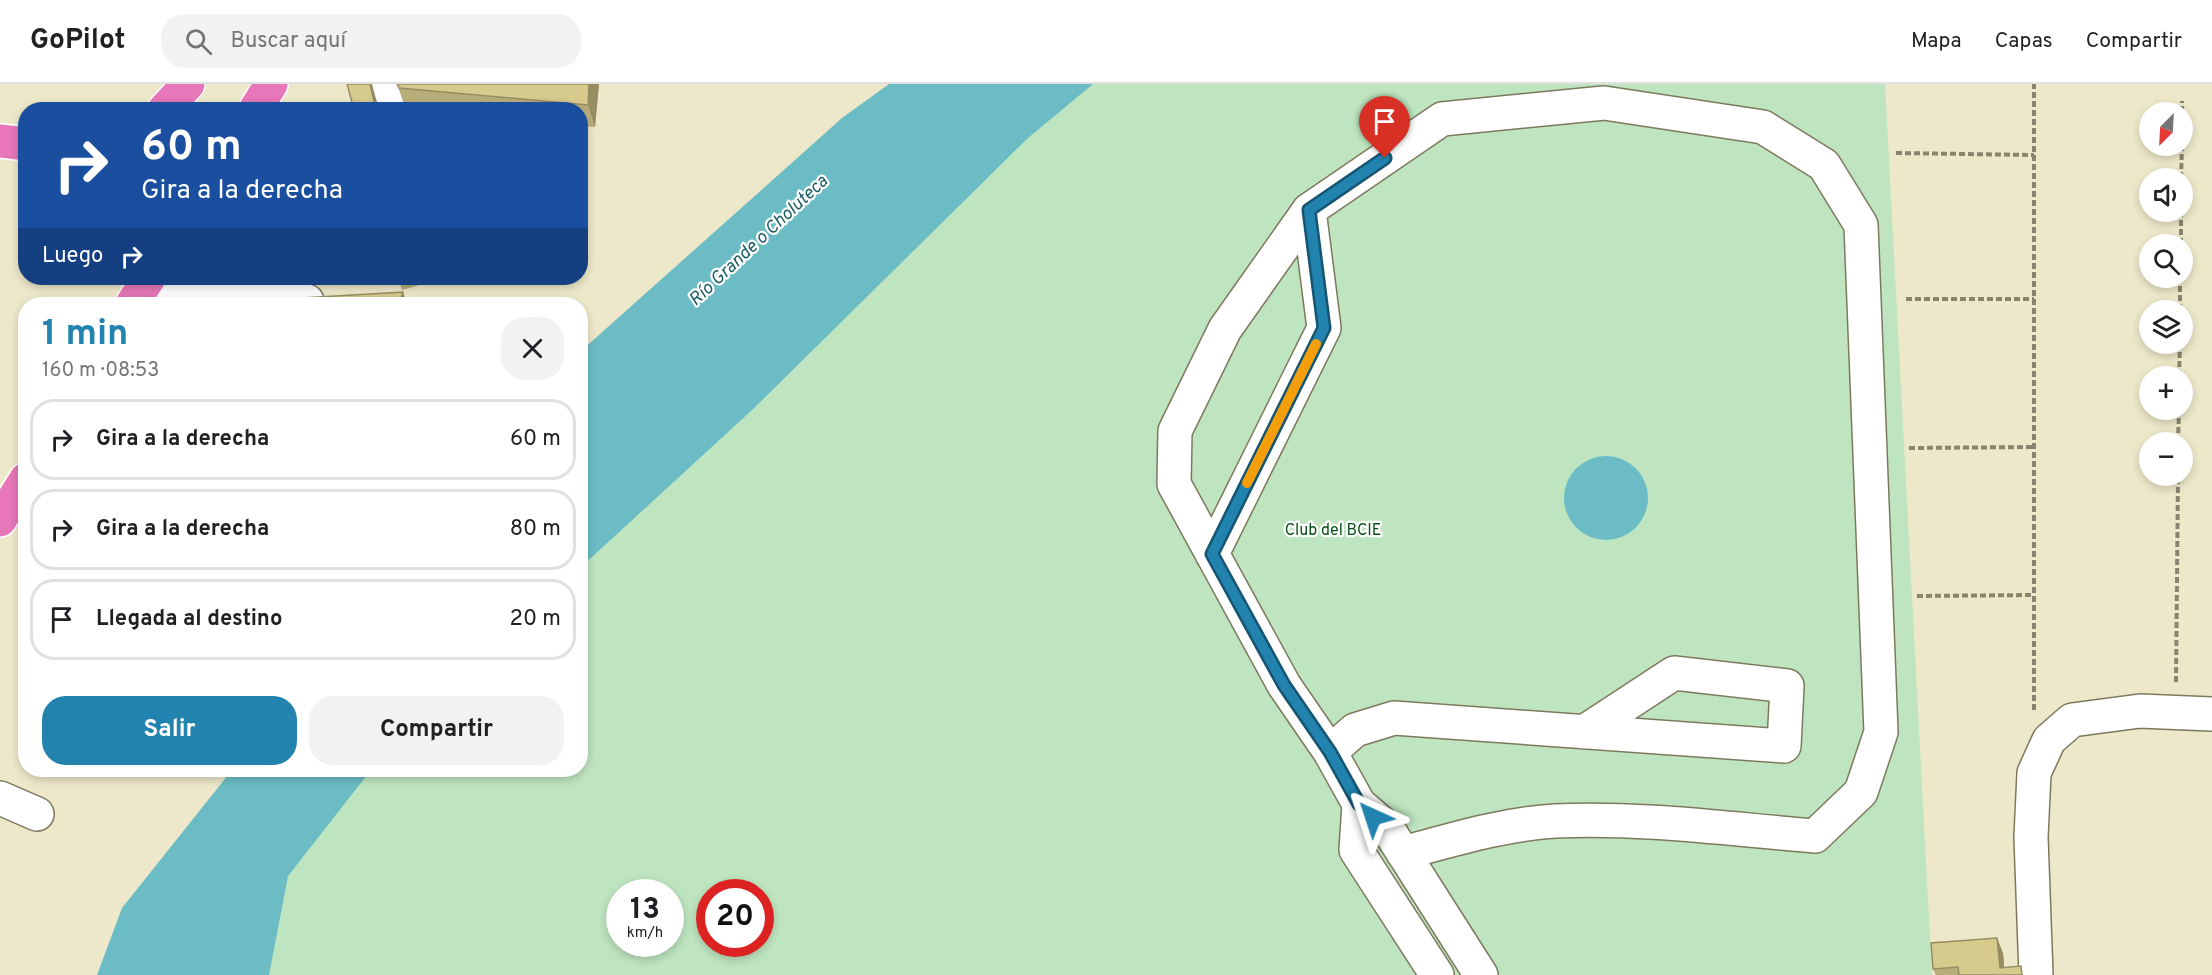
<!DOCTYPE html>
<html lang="es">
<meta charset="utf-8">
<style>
body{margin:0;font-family:Overpass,sans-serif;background:#f2f2f2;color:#202124;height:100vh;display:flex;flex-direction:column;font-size:22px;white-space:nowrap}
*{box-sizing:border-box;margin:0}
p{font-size:20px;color:#757577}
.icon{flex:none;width:33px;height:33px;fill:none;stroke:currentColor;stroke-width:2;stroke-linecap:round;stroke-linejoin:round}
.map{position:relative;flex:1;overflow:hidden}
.side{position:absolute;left:18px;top:213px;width:570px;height:480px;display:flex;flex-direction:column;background:#fff;border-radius:24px;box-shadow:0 3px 9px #0003}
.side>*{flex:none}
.guide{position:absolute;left:18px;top:18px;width:570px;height:183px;border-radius:24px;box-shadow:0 3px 9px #0003;background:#1a4fa0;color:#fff;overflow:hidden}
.needle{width:39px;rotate:204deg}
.tools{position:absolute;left:2139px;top:18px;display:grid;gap:12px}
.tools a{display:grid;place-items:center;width:54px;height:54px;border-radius:50%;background:#fff;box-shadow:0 3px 9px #0003;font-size:30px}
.speed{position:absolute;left:606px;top:795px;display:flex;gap:12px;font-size:30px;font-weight:700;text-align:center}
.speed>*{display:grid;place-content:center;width:78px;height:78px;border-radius:50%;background:#fff;box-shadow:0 3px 9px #0003;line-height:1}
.speed small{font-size:15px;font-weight:400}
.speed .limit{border:9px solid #d22;background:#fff;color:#111}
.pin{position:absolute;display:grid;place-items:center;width:51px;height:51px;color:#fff;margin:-62px -26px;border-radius:50% 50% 50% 0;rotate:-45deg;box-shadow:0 0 6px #0007}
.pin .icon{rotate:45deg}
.me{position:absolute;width:66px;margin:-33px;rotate:318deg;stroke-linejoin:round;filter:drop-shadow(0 0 4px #0008)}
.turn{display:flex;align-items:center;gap:21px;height:126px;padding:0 24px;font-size:27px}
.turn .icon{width:78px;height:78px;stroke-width:2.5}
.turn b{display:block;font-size:42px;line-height:51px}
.then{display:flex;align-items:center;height:57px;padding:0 24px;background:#0003;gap:12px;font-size:22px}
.round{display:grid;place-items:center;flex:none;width:63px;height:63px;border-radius:24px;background:#f2f2f2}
.head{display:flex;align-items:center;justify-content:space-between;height:102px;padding:0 24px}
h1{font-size:36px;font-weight:700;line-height:45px;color:#2183ae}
.cta{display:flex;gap:12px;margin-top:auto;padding:12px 24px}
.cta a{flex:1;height:69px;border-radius:24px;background:#2183ae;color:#fff;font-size:24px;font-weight:700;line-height:69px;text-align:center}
.cta a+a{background:#f2f2f2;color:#202124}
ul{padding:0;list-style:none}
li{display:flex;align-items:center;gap:18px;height:81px;margin:0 12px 9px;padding:0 12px;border:3px solid #e0e0e0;border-radius:24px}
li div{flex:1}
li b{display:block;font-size:22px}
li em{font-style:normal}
header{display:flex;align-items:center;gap:36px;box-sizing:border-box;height:84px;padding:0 30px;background:#fff;border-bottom:2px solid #e0e0e0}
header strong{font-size:28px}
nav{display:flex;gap:33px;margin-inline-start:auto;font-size:21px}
.search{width:420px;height:54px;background:#f2f2f2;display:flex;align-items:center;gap:15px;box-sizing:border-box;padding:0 21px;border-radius:24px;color:#757577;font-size:22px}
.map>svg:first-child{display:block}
.green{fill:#bee5bf;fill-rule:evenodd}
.water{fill:#6bbcc5}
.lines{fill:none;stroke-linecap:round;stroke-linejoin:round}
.minor-casing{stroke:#7e795e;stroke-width:36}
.highway-casing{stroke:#fff;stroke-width:36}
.path{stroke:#88846f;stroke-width:4;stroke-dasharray:6 3;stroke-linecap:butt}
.minor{stroke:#fff;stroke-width:33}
.highway{stroke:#e777b8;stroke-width:33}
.wall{fill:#b8ae79}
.shaded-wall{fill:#968d63}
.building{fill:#d6ca8d;stroke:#968d63;stroke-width:1.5}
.route-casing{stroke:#155571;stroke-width:15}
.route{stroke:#2183ae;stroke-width:10}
.slow{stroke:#f59e0b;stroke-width:10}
.labels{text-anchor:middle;stroke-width:4.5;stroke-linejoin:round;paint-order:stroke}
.park-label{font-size:16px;fill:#064f16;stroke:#fff}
.water-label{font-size:18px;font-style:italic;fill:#195d64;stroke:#fff}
</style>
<header>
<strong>GoPilot</strong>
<div class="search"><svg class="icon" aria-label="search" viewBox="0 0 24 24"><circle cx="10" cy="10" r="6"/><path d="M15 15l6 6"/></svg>Buscar aquí</div>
<nav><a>Mapa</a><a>Capas</a><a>Compartir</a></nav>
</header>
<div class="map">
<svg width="2212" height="891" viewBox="0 0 2212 891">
<rect width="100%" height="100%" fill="#eee8ca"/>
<path class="green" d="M1042,0H1885L1932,891H242L337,686H580L581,393ZM620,808H670V860H620ZM710,808H760V860H710Z"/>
<path class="water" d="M889,0H1093L1028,54L751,327L581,483V267L842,34Z
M1564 414a42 42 0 1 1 84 0a42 42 0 1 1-84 0Z
M232,686H371L288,792L269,891H97L122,824Z"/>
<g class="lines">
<g class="minor-casing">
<path id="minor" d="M388,0L397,26
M135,216L307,217
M1212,470L1324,244L1309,126
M1330,668L1355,646L1394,634L1784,662L1787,602L1674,589L1584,648
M0,714L37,730
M1359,720L1356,766L1437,891
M1403,769C1452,756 1504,740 1555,737C1641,733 1729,745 1815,752L1861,708L1881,648L1861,141L1824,81L1763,43L1604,19L1442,35L1309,126L1225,245L1175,347L1174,400L1284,601L1330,668L1359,720L1388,745L1481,891
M2036,891L2031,753L2034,689L2049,656L2072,636L2140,627L2212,630"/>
</g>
<g class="highway-casing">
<path id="highway" d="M164,26L188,0
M255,26L271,0
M0,57L26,60
M132,220L149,194
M0,436L26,395"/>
</g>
<path class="path" d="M2182,28V17
M1896,69L2034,71
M2181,94L2182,62
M2181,160V128
M1906,215H2034
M2180,226V194
M2179,292L2180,260
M2178,358L2179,326
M1909,364L2034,363
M1917,512L2034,511
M2176,598L2178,392
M2034,626V0"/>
<use href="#minor" class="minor"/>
<use href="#highway" class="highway"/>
</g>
<path class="wall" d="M397,0H599L595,43L580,42V26H406Z
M398,194H422L423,200L402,206Z
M2003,869L2004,883L2024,891H1936L1933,885Z"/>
<path class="shaded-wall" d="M370,0H372L379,26H376Z
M589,0H599L595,43L588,21Z
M403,208L407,220H399Z
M1997,854L2003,869L2005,891L2000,884Z"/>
<path class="building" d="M347,0H370L376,26H354Z
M397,0H589L588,21L399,4Z
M403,208L399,220H214L215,219Z
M26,609V645H23Z
M1997,854L2000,884L2021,882L2022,891H1959L1958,883L1933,885L1931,859Z"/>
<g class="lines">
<g class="route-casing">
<path id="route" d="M1373,733L1359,720L1330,668L1284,601L1212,470L1324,244L1309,126L1385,74"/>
</g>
<use href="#route" class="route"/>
<path class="slow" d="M1247,399L1316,260"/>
</g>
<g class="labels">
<g class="park-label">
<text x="1333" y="451">Club del BCIE</text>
</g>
<g class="water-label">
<text transform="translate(758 156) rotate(-43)" y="6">Río Grande o Choluteca</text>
</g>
</g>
</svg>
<div class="tools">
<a><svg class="needle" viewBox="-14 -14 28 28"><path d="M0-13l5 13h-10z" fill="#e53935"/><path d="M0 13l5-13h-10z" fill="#757577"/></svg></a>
<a><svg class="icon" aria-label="sound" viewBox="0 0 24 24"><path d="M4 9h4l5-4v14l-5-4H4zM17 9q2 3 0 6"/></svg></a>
<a><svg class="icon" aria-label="search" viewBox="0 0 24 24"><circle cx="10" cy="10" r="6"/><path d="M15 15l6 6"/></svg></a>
<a><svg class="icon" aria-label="layers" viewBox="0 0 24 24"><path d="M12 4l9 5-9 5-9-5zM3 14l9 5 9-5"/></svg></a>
<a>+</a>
<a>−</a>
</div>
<div class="speed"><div>13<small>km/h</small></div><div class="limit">20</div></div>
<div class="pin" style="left:1385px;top:74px;background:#d93025"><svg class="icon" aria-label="arrive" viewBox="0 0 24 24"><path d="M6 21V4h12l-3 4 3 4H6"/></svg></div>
<svg class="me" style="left:1373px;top:733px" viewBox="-20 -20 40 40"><path d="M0-17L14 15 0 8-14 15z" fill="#2183ae" stroke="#fff" stroke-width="4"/></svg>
<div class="guide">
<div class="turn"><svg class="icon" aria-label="right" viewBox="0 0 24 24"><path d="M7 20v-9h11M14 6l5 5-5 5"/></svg><div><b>60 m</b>Gira a la derecha</div></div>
<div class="then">Luego<svg class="icon" aria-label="right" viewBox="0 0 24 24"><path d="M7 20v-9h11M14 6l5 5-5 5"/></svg></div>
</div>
<section class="side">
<div class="head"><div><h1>1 min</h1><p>160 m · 08:53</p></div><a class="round"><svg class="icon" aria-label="close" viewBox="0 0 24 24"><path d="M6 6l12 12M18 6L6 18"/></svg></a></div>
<ul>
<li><svg class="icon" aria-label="right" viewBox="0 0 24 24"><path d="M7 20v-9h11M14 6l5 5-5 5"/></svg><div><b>Gira a la derecha</b></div><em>60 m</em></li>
<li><svg class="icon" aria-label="right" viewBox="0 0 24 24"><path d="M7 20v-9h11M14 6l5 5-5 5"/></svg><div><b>Gira a la derecha</b></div><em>80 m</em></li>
<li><svg class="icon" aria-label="arrive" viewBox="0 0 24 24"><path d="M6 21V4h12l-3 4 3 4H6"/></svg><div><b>Llegada al destino</b></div><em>20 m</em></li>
</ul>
<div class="cta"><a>Salir</a><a>Compartir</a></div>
</section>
</div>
